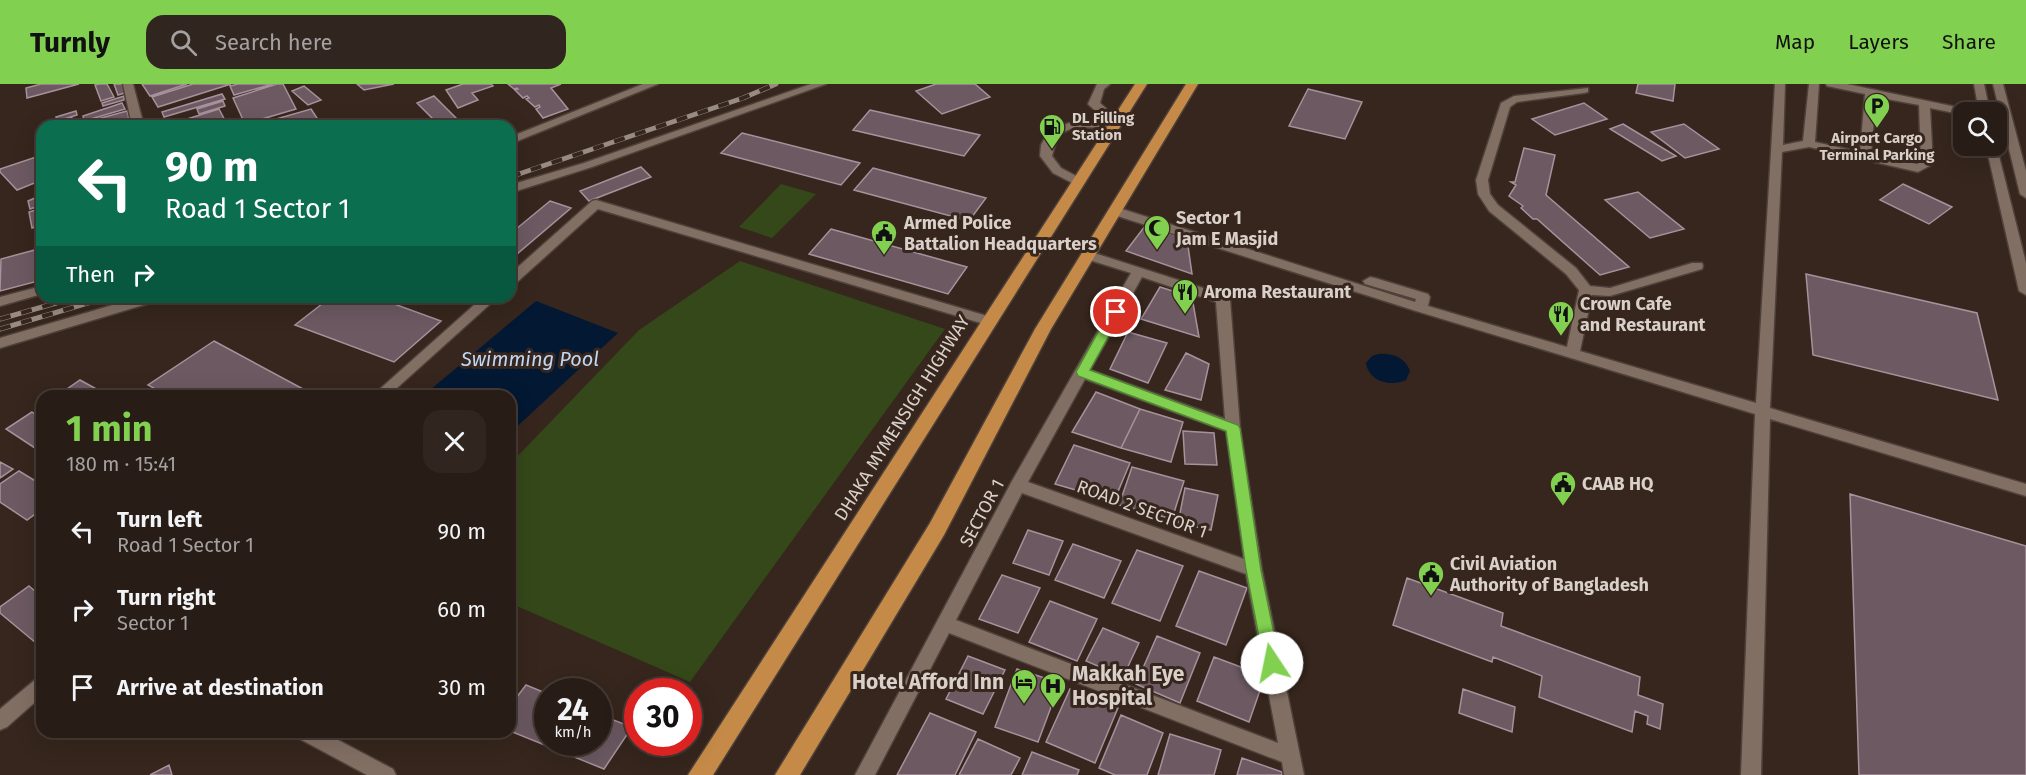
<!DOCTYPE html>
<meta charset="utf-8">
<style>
body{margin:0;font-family:"Fira Sans",sans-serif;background:#30251f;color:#f1f3f6;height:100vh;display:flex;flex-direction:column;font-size:22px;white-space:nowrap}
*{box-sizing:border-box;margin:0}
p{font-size:20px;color:#a5a1a1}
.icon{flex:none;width:33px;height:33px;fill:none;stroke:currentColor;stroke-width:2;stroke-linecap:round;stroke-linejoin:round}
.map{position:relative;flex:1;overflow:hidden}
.side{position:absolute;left:36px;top:306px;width:480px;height:348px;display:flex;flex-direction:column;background:#281c16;border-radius:18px;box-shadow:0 6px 24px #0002,0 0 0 2px #443a35}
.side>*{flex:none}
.banner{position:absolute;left:36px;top:36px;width:480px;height:183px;border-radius:18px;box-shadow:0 6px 24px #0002,0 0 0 2px #443a35;background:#0b6e4f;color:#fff;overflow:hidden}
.fabs{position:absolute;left:1953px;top:18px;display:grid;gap:12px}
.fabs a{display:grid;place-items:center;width:54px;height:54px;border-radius:12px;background:#281c16;box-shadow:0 6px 24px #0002,0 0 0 2px #443a35;font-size:30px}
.speed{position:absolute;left:534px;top:594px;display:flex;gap:12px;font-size:30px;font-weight:700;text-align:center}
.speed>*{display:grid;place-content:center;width:78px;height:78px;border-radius:50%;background:#281c16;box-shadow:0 6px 24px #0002,0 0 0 2px #443a35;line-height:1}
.speed small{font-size:15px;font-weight:400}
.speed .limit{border:9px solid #d22;background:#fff;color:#111}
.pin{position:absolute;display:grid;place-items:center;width:51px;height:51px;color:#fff;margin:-26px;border:3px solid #fff;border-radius:50%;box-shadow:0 2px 6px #0007}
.me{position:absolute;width:66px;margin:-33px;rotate:349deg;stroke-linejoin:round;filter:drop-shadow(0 0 4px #0008)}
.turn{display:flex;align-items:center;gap:21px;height:126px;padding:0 30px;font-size:27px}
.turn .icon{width:78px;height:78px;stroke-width:2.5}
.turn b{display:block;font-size:42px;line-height:51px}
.then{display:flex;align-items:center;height:57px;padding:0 30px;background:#0003;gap:12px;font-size:22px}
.round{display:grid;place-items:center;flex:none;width:63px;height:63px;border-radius:18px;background:#30251f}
.headline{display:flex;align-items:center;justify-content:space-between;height:102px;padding:0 30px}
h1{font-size:36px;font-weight:700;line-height:45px;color:#82d04f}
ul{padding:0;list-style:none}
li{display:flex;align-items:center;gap:18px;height:78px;padding:0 30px}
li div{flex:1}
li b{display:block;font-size:22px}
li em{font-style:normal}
header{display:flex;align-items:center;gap:36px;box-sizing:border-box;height:84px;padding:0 30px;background:#82d04f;color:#111}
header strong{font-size:28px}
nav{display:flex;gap:33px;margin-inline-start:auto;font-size:21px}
.search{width:420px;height:54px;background:#30251f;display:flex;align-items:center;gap:15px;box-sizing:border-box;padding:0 21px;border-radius:18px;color:#a5a1a1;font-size:22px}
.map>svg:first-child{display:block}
.green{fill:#344819}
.water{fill:#021833}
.building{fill:#6c5962;stroke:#a7919c;stroke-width:1.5}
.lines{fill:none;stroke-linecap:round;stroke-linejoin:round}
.minor-casing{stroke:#4e413a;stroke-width:3}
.highway-casing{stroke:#4e413a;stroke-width:3}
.minor{fill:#826f64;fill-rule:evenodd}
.highway{fill:#c58a47;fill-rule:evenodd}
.rail-casing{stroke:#988b84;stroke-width:5}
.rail{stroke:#36261d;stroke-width:4;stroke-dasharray:11;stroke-linecap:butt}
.route{fill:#82d04f;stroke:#548733;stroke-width:1.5}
.labels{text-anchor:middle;stroke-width:6;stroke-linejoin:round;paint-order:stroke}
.far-poi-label{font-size:15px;font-weight:bold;fill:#dad0ca;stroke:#36261d;text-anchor:start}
.poi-label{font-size:18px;font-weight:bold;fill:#dad0ca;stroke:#36261d;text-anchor:start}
.street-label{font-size:18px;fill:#dad0ca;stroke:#36261d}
.water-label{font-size:20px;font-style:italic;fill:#bfd8f8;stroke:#36261d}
.near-poi-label{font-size:21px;font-weight:bold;fill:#dad0ca;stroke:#36261d;text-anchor:start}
</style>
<header>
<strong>Turnly</strong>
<div class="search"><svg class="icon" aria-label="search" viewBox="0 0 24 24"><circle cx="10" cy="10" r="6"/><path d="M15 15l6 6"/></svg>Search here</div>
<nav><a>Map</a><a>Layers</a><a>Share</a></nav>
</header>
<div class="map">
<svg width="2026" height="691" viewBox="0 0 2026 691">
<rect width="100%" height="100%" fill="#36261d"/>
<path class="green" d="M781,100L816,110L772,154L739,143Z
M740,177L945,245L690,598L510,519V380L639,246Z"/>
<path class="water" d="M536,217L618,249L510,349V312H423Z
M1378,270C1392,269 1405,273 1410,287L1406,296C1391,303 1369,298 1366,279L1372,272Z"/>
<path class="building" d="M41,0H79L27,14L26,4Z
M99,0H107L114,13L101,17L95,1Z
M114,0H125L128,8L118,11Z
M142,0H187L150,12Z
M193,0H231L158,23L152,13Z
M238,0H273L234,11L230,2Z
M277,0H283L296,25L245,40L233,14Z
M357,0H394L364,6Z
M463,0H491L493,2L472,9L478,16L458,24L446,6Z
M508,0H561L551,4L568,25L543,34L536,25L540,23L539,21L535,23L526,15L529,14L527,12L523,14L515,6L518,5L517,4L514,5Z
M936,0H975L990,13L942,30L916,7Z
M1638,0H1675L1673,17L1636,9Z
M304,2L321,16L308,21L292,7Z
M1308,5L1362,18L1345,55L1289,42Z
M222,10L225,15L164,33L162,28Z
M124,12V16L103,22L102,19Z
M434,12L464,42H440L417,19Z
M223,17L225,22L199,30L197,25Z
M122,19L125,25L84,37L83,32Z
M1584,19L1607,35L1555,51L1532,35Z
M219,25L228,42H189L187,35Z
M311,25L317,34L288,42H278L276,35Z
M870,26L980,51L964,72L853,46Z
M76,27L77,31L58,37L56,33Z
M127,27L129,34L102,42H92L90,37Z
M72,34L76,41L61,42L59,38Z
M185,35L187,42H162V41Z
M1623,40L1676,72L1662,77L1610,45Z
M1684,40L1719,65L1685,74L1651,48Z
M742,49L860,79L841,101L721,69Z
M1524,64L1555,71L1546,111L1629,183L1600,191L1537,135H1533L1521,124L1523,122L1509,112L1516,101L1511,98H1515Z
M42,71V96L17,106L0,88V85Z
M641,83L651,93L589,117L580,107Z
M873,84L986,114L969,137L854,106Z
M1903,100L1952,123L1929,140L1880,116Z
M1638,108L1684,145L1650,154L1605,116Z
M42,111V121L30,125L28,117Z
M550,117L571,124L510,176V150Z
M42,124V141L32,144L29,128Z
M1145,142L1187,155L1192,190L1126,167Z
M831,145L967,183L948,210L809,170Z
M42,164V196L0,207L1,175Z
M1806,190L1977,229L1998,316L1813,271Z
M1160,203L1192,213L1199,253L1141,235Z
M331,213H375L441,237L394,278L295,241Z
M1128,248L1167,259L1148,299L1110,285Z
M214,257L316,312H168L148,301Z
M1186,269L1209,280L1201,316L1165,306Z
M80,296L109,312H57Z
M1096,308L1140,325L1121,364L1072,348Z
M1140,325L1183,338L1171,378L1121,364Z
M32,328L42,335V360L35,364L6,345Z
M1183,347L1214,349L1217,381L1185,380Z
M1074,361L1130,379L1114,417L1055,400Z
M0,378L13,385L0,394Z
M1132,383L1184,397L1172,435L1119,421Z
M19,387L42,401V425L27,436L0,418V400Z
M1185,404L1218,411L1211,446L1178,439Z
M1850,410L2026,462V691H1859Z
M1028,446L1063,457L1049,491L1013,479Z
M1073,460L1121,477L1104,514L1055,496Z
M1137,466L1183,482L1160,537L1112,519Z
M1199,487L1247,504L1226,561L1176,542Z
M1002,491L1040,504L1018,549L979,535Z
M1407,494L1503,529L1501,542L1640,593L1638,611L1663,620L1660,645L1647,640L1648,632L1635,627L1632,648L1539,613L1542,592L1493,573L1492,578L1393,541Z
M29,502L42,513V564L0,529V523Z
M1050,517L1097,535L1077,577L1029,558Z
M1103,544L1139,559L1123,593L1086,577Z
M1157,552L1200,569L1180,619L1136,600Z
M968,572L1005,586L983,630L946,615Z
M1214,573L1265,592L1249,638L1197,617Z
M1017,585L1060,599L1038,658L995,643Z
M526,601L548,610V658H598V630L632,643L604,685L510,647V622Z
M1070,605L1118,624L1095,679L1046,658Z
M1463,605L1515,623L1512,648L1459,629Z
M930,629L976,648L955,691H897Z
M1121,631L1163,649L1147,691H1115L1099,684Z
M1170,650L1221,666L1214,691H1158Z
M978,655L1020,674L1011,691H959Z
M1032,668L1079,686L1077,691H1022Z
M1242,674L1282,688V691H1237Z
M169,681L172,691H150Z"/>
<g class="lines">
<g class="minor-casing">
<path id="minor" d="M123,0H133L144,42H132Z
M643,0H658L510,60V53Z
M811,0H826L592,83L510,109V101L584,79Z
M1097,0H1110L1104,5L1100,19L1110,28L1123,31V35C1109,37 1098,30 1088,20Z
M1775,0H1785L1783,61L1803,57L1809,0H1819L1815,58L1860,68L1865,10L1827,2L1826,0H1847L1966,25L1972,28H1964V31L1930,24L1933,80L1918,88L1809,63L1782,68L1770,324L2026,400V412L1770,335L1761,691H1741L1755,330L1416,227L1111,130L1109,127L1111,124H1119L1415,218L1416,215L1365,200L1363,197L1370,193L1375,194L1428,210L1430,213L1428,222L1567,263L1579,206L1566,190L1489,127L1478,110L1476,96L1501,19L1514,12L1588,4V8L1584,9L1517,18L1510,23L1488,96L1490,110L1498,121L1576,184L1590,202L1610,204L1692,179H1702L1703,182L1702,185L1610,212L1592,211L1580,267L1756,319ZM1876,13L1919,21L1921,78L1917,80L1871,70Z
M1974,0H1984L1990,28H1979Z
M1993,0H2003L2026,87V114L2020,110Z
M1075,37L1113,38L1119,41L1113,44L1076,43L1058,50L1052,72L1061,84L1082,95L1084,98L1078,102L1053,89L1040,72L1041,61L1049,46Z
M1996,60L2026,179V211L2019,207L1986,62Z
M596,116L994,234L996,237L994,240H984L598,125L515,200L510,201V190L592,117Z
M1088,167L1228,212L1230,215L1240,344L1262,486L1304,691H1284L1282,678L949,549L875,691H855L1012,397L1131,189L1083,174L1082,171ZM1142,193L1216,218L1225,335L1090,286ZM1085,295L1226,347L1244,475L1028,398ZM1022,409L1246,490L1278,659L956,536Z
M42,202V210L0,222V213Z
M140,213H162L160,216L0,264V254Z
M483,213H498L388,312H372Z
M42,593V612L7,643L0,646V625L36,595Z
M296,648H323L393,685L396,691H367L298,654Z"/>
</g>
<g class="highway-casing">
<path id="highway" d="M1135,0H1147L713,691H688Z
M1186,0H1198L1051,245L944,451L800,691H775L930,439L1035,245Z"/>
</g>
<use href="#minor" class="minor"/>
<use href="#highway" class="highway"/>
<g class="rail-casing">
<path id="rail" d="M510,93L743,14L776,0
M0,235L77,213
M0,245L108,213"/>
</g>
<use href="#rail" class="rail"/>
</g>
<path class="route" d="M1116,224L1122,228L1090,286L1238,341L1240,344L1261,486L1280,579L1277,584L1272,586L1266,584L1264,579L1246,486L1226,347L1078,292L1076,288L1111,225Z"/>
<defs>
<g id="parking-pin" transform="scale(1.35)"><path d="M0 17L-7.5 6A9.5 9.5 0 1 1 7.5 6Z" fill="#82d04f" stroke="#36261d"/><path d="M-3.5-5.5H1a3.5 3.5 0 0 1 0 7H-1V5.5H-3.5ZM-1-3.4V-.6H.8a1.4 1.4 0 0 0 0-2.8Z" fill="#111"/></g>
<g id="fuel-pin" transform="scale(1.35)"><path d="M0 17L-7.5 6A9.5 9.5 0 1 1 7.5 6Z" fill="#82d04f" stroke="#36261d"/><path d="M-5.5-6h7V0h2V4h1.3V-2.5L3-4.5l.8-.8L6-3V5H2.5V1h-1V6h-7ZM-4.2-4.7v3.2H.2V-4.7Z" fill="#111"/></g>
<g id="mosque-pin" transform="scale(1.35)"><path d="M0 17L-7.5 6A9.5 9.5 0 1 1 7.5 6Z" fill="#82d04f" stroke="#36261d"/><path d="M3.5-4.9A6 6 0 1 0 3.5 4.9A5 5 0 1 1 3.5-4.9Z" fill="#111"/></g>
<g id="civic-pin" transform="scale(1.35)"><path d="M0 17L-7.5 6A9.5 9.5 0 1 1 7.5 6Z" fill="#82d04f" stroke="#36261d"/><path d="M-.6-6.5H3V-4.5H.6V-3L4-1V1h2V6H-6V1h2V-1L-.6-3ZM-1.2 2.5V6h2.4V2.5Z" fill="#111"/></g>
<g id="restaurant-pin" transform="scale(1.35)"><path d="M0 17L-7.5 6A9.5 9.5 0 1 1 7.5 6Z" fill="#82d04f" stroke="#36261d"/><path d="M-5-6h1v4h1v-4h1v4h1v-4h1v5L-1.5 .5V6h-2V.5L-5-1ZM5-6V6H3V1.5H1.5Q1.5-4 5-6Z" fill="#111"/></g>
<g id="hotel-pin" transform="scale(1.35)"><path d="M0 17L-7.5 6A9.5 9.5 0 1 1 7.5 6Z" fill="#82d04f" stroke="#36261d"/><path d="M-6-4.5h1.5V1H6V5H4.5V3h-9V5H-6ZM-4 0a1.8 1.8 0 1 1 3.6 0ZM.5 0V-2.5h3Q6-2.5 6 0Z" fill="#111"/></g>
<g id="hospital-pin" transform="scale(1.35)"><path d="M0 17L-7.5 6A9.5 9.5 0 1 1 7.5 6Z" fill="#82d04f" stroke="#36261d"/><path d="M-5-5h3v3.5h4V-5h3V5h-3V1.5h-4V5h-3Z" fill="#111"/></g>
</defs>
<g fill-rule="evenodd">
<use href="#parking-pin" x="1877" y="22"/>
<use href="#fuel-pin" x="1052" y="43"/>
<use href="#mosque-pin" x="1157" y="144"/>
<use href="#civic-pin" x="884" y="149"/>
<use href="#restaurant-pin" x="1185" y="208"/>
<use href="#restaurant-pin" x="1561" y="230"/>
<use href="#civic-pin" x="1563" y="400"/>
<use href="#civic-pin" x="1431" y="490"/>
<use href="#hotel-pin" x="1024" y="598"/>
<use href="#hospital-pin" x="1053" y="602"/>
</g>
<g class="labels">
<g class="far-poi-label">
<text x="1072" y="39">DL Filling<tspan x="1072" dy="17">Station</tspan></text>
<text x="1877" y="59" text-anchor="middle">Airport Cargo<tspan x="1877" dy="17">Terminal Parking</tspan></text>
</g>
<g class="poi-label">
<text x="1176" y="140">Sector 1<tspan x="1176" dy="21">Jam E Masjid</tspan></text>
<text x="904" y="145">Armed Police<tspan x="904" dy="21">Battalion Headquarters</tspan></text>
<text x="1204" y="214">Aroma Restaurant</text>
<text x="1580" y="226">Crown Cafe<tspan x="1580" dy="21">and Restaurant</tspan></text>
<text x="1582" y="406">CAAB HQ</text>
<text x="1450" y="486">Civil Aviation<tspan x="1450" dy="21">Authority of Bangladesh</tspan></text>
</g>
<g class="street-label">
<text transform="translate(902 334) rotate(-58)" y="6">DHAKA MYMENSIGH HIGHWAY</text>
<text transform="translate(1142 425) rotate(20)" y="6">ROAD 2 SECTOR 1</text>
<text transform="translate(982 429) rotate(-62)" y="6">SECTOR 1</text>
</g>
<g class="water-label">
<text x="530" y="282">Swimming Pool</text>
</g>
<g class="near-poi-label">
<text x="1072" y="597">Makkah Eye<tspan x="1072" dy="24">Hospital</tspan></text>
<text x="1004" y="605" text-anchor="end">Hotel Afford Inn</text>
</g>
</g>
</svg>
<div class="fabs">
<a><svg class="icon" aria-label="search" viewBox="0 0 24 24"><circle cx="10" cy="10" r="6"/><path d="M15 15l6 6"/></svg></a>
</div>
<div class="speed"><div>24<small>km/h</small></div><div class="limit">30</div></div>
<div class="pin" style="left:1116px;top:228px;background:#d93025"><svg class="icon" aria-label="arrive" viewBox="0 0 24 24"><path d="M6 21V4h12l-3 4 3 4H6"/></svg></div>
<svg class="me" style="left:1272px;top:579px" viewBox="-20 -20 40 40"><circle r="19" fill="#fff"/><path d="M0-13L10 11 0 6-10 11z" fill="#82d04f"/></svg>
<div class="banner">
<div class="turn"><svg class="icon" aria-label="left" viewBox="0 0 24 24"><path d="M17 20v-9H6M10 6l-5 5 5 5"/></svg><div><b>90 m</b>Road 1 Sector 1</div></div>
<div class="then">Then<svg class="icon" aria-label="right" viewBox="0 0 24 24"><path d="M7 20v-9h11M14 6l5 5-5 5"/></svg></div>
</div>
<section class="side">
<div class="headline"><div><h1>1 min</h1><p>180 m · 15:41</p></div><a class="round"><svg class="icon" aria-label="close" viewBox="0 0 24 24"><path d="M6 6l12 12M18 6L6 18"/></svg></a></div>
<ul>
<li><svg class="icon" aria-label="left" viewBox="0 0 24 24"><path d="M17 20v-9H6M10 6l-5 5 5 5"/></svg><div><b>Turn left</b><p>Road 1 Sector 1</p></div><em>90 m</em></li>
<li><svg class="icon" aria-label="right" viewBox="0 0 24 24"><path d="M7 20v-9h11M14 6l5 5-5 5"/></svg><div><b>Turn right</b><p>Sector 1</p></div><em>60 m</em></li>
<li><svg class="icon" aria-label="arrive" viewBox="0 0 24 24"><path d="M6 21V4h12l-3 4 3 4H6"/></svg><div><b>Arrive at destination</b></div><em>30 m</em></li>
</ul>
</section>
</div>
